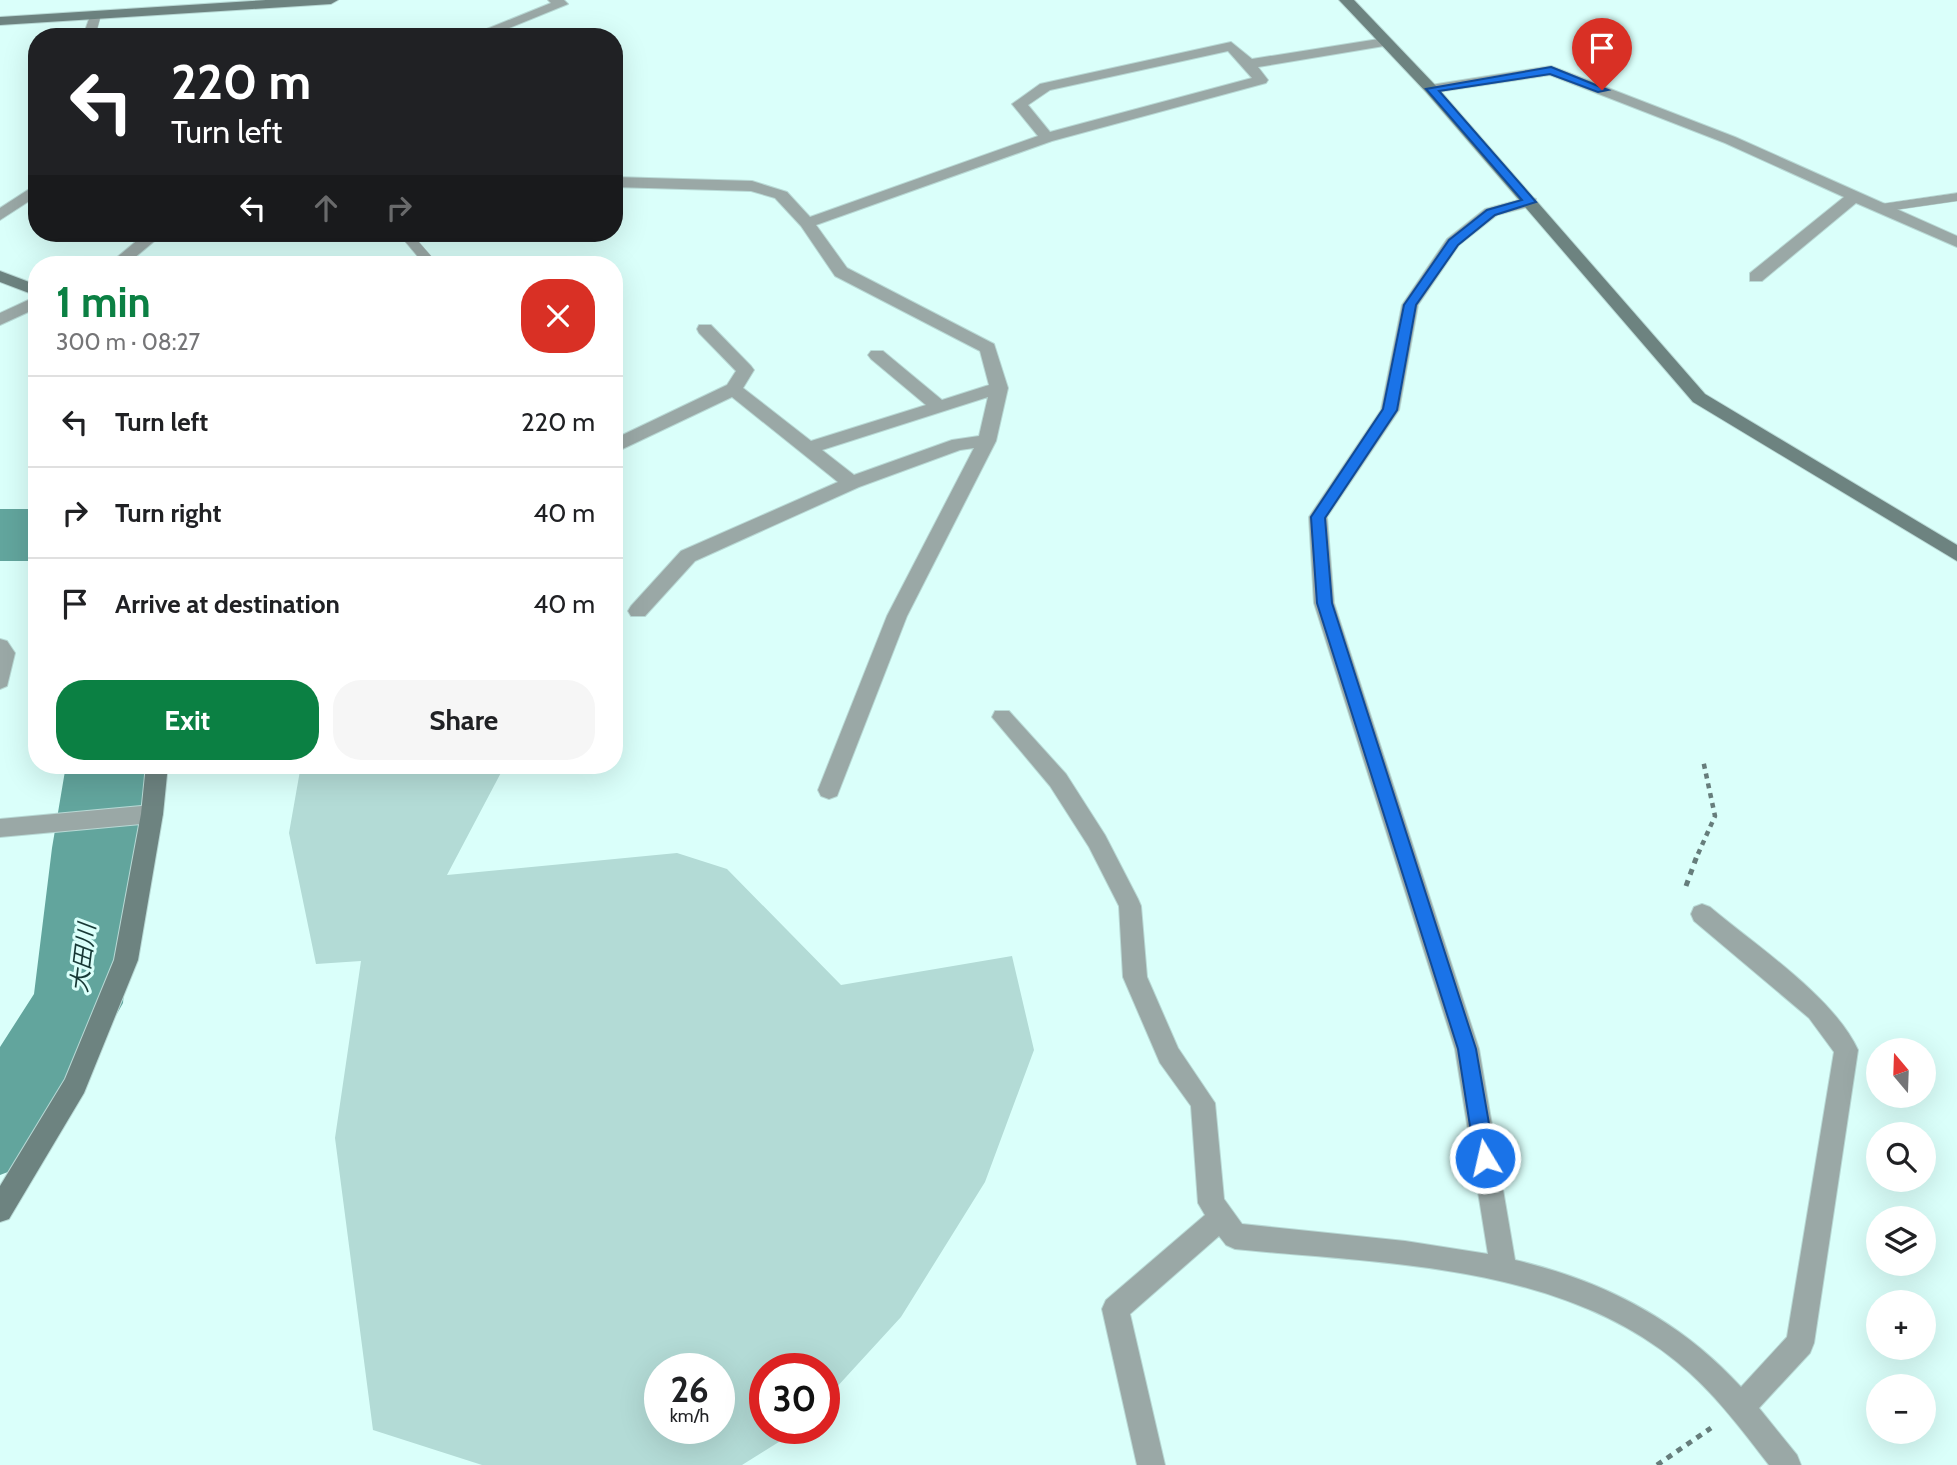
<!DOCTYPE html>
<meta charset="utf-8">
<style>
body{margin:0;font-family:Cabin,"Noto Sans JP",sans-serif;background:#f6f6f6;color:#202124;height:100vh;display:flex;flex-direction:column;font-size:26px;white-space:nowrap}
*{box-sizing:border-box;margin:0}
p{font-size:23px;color:#757577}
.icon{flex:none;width:38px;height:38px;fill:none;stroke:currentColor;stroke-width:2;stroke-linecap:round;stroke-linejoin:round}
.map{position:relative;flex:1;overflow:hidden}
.sheet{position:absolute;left:28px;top:256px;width:595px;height:518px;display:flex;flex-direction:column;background:#fff;border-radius:28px;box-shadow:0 7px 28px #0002}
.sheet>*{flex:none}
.banner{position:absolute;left:28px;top:28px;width:595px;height:214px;border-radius:28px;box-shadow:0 7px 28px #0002;background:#202124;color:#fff;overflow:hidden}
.needle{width:46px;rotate:341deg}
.controls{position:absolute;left:1866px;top:1038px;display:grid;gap:14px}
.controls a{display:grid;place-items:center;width:70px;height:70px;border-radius:50%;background:#fff;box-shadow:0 7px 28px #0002;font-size:35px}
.speed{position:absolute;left:644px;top:1353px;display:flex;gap:14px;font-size:35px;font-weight:700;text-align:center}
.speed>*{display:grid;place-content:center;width:91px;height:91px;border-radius:50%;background:#fff;box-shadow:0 7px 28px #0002;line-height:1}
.speed small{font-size:18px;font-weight:400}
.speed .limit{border:10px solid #d22;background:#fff;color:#111}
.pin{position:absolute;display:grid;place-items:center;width:60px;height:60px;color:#fff;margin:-72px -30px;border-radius:50% 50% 50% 0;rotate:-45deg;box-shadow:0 0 7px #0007}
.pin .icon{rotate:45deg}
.me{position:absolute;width:77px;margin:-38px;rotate:351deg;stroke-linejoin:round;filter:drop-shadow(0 0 5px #0008)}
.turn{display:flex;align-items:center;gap:24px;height:147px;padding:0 28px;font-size:32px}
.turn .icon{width:91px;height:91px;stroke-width:2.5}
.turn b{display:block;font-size:49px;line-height:60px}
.lanes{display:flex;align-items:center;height:66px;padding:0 28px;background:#0003;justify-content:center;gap:35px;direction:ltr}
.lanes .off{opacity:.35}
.round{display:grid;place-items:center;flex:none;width:74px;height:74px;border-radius:28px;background:#f6f6f6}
.summary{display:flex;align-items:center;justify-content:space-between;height:119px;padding:0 28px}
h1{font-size:42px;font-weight:700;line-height:52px;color:#0b8043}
.action{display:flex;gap:14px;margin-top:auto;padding:14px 28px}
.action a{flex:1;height:80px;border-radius:28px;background:#0b8043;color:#fff;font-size:28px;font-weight:700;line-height:80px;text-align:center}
.action a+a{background:#f6f6f6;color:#202124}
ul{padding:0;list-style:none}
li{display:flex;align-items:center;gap:21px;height:91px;padding:0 28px;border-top:2px solid #e0e0e0}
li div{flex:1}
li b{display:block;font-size:26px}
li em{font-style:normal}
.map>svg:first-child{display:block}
.green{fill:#b3dbd6;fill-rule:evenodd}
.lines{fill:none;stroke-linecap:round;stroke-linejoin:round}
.river{fill:#62a59d;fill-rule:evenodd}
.lane-casing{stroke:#b8d9d5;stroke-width:1}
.street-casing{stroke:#b8d9d5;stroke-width:2}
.secondary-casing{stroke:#b8d9d5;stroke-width:2}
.path-far1{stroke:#667d7b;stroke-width:4.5;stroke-dasharray:5 5;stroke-linecap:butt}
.path{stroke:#667d7b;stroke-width:5;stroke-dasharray:6 6;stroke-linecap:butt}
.lane{fill:#9aa8a6;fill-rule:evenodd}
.street{fill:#9aa8a6;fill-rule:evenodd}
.secondary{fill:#6d8380;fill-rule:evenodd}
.route{fill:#1a73e8;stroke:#114b97;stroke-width:2}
.labels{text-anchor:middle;stroke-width:6;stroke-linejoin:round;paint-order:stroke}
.water-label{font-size:23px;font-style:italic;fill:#173835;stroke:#dafffa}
</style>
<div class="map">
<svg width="1957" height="1465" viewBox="0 0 1957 1465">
<rect width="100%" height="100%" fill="#dafffa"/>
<path class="green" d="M301,765H505L447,875L677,853L727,869L841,985L1012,956L1034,1050L985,1182L901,1317L824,1401V1368H765V1428L798,1430L742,1465H482L373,1430L335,1138L361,961L316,964L289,833ZM660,1368H719V1428H660Z"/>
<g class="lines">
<path class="river" d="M0,509H37V561H0Z
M66,765H148L136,848L123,1003L34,1162L0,1175V1047L34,994L52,848Z"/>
<g class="lane-casing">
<path id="lane" d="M91,13L101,15L96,33L98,37H86L84,33Z
M1957,193V201L1881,212L1874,208L1881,204Z
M398,233H411L438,264H424Z"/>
</g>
<g class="street-casing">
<path id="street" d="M548,0H564L568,4L487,37H467L551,3Z
M1385,38L1392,42L1390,45L1258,67L1268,80L1266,83L1052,141L816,225L847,268L994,344L1008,388L996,441L907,616L837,796L829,799L821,796L818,790L887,616L974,448L960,450L859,487L695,561L645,616H631L628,611L631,606L681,551L838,482L732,397L614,453V439L727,385L736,371L699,333L697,329L699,325H711L751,366L754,370L743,388L811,441L926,405L871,359L868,355L871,351H883L942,400L989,385L980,351L835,276L801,226L775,198L751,191L614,187V177L752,181L787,192L810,217L1038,136L1012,104L1040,84L1231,42L1252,59ZM1228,51L1252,78L1050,132L1028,105L1050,90ZM988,397L979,436L952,440L854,475L822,450Z
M1551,66L1735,137L1957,236V247L1856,203L1762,281H1750V273L1844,197L1725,143L1550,75L1431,93L1424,89L1431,85Z
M37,184V196L0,220V208Z
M1530,197L1536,199V205L1497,215L1459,245L1418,305L1399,410L1327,517L1334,603L1479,1049L1515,1260C1602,1280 1681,1321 1741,1387L1787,1337L1834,1052L1809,1018L1694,921L1691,914L1694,907L1702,904L1710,907C1755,945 1834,997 1858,1050L1814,1343L1810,1353L1759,1408L1797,1455L1801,1465H1769C1741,1429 1713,1391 1677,1362C1556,1263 1382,1264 1235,1249L1226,1245L1219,1236L1130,1314L1165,1465H1137L1102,1309L1106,1300L1205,1215L1198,1203L1191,1106L1160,1063L1123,977L1119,906L1089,847L1050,786L992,717L995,711H1009L1066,774L1105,835L1138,899L1141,906L1147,977L1178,1048L1215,1103L1224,1199L1242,1224L1405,1241L1488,1254L1455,1049L1314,603L1309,517L1381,410L1402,305L1447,239L1485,209Z
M146,233H164L127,264H109Z
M37,296V308L0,325V313Z
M0,639L7,641L15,653L7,686L0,689Z
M152,805L160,808L163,814L160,820L152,823L0,837V819Z"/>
</g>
<g class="secondary-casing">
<path id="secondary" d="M266,0H338L331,4L0,25V17Z
M1339,0H1354L1436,86L1705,394L1957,545V561L1693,402L1426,92Z
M0,271L37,285V296L0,282Z
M146,765H168L163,814L138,960L84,1093L9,1219L0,1222V1186L65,1079L114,960L141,814Z"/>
</g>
<path class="path-far1" d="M1698,854L1715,816L1703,760"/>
<path class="path" d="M1686,886L1698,853
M1657,1465L1711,1428"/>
<use href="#lane" class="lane"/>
<use href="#street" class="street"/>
<use href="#secondary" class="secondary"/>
</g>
<path class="route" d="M1551,67L1608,90L1598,92L1550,74L1439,91L1536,202L1495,215L1458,245L1416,305L1397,410L1325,518L1332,603L1476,1049L1495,1158L1492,1164L1485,1167L1478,1164L1475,1158L1458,1049L1317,603L1311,517L1383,409L1404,305L1449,240L1487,210L1522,200L1426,89Z"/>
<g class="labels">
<g class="water-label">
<text transform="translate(83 958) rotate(-83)" y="8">大田川</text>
</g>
</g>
</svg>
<div class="controls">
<a><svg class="needle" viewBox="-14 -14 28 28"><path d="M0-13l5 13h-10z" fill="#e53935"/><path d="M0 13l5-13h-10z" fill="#757577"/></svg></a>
<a><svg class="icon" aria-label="search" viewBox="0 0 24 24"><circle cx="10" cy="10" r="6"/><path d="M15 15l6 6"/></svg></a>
<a><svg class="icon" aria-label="layers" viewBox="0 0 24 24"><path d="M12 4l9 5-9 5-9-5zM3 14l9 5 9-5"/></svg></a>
<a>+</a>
<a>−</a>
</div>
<div class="speed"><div>26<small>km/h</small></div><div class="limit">30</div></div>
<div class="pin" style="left:1602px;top:90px;background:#d93025"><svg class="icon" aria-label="arrive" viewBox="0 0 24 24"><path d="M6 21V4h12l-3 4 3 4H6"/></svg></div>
<svg class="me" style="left:1485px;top:1158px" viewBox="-20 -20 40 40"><circle r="17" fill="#1a73e8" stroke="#fff" stroke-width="3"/><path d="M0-11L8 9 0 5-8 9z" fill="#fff"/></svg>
<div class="banner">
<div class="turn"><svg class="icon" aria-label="left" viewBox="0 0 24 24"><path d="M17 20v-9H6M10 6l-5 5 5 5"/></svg><div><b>220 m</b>Turn left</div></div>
<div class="lanes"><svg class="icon" aria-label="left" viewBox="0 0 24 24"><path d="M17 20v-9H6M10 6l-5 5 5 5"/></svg><svg class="icon off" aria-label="ahead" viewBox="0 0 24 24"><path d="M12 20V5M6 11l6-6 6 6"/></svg><svg class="icon off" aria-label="right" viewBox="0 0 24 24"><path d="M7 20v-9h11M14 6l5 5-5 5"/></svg></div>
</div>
<section class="sheet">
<div class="summary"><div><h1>1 min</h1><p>300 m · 08:27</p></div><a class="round" style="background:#d93025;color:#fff"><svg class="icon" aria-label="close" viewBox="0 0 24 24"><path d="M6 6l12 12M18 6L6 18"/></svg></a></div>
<ul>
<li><svg class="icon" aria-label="left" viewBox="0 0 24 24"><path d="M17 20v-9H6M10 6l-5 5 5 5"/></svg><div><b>Turn left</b></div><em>220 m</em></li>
<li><svg class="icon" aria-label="right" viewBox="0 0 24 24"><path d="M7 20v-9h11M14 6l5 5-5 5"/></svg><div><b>Turn right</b></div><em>40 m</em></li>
<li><svg class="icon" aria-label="arrive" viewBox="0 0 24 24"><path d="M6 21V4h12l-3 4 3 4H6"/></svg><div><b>Arrive at destination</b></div><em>40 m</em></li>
</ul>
<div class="action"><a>Exit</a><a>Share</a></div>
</section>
</div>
